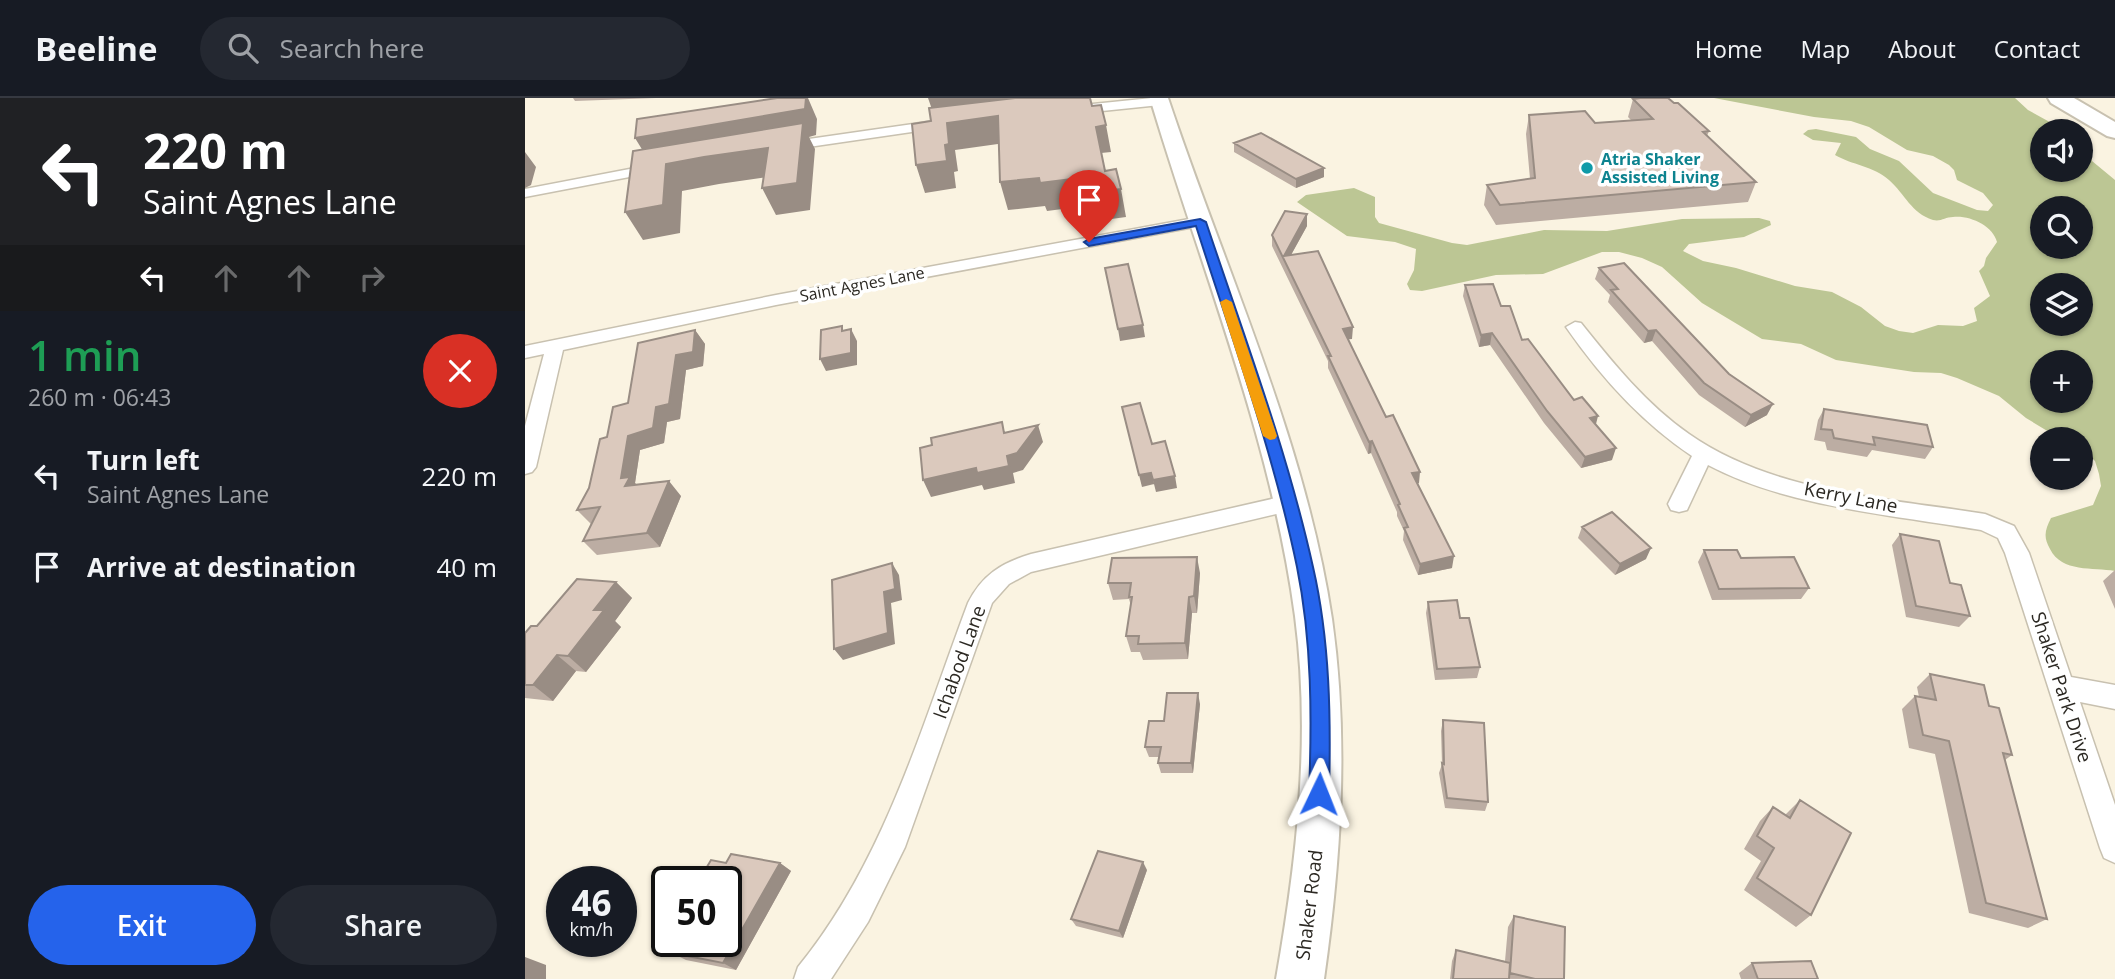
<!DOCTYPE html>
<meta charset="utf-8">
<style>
body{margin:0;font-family:"Open Sans",sans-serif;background:#242831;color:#f1f3f6;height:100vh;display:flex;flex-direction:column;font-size:26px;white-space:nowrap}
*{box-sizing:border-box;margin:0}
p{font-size:23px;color:#9ea1a6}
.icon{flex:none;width:38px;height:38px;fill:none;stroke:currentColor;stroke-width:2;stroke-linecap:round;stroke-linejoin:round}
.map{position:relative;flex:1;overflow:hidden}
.side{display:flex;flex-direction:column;background:#171b24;width:525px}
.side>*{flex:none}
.top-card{background:#202124;color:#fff;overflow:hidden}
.controls{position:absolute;left:1505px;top:21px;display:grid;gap:14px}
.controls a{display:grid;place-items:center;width:63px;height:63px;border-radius:50%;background:#171b24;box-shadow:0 2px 5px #0004;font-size:35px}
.speed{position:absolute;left:21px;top:768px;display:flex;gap:14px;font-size:35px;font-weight:700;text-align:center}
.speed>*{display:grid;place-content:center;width:91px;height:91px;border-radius:50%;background:#171b24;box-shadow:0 2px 5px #0004;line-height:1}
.speed small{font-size:18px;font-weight:400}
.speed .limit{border:4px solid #111;border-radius:10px;background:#fff;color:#111}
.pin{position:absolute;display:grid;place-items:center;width:60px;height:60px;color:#fff;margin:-72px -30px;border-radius:50% 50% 50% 0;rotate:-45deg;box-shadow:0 0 7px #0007}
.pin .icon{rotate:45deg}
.me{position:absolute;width:77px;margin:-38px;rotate:2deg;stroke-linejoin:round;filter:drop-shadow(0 0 5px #0008)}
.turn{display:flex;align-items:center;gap:24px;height:147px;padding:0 28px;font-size:32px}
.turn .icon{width:91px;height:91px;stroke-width:2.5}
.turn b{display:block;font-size:49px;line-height:60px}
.lanes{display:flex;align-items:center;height:66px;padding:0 28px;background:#0003;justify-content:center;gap:35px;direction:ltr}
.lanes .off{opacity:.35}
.round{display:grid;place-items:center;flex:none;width:74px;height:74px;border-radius:37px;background:#242831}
.summary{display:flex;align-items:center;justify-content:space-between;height:119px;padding:0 28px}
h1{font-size:42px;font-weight:600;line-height:52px;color:#1e9e55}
.primary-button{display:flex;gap:14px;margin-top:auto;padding:14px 28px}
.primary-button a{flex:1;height:80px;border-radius:42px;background:#2563eb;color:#fff;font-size:28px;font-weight:600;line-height:80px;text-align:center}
.primary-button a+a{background:#242831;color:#f1f3f6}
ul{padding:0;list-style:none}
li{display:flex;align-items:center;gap:21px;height:91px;padding:0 28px}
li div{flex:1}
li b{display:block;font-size:26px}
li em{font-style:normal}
header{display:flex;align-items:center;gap:42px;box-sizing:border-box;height:98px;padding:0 35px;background:#171b24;border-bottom:2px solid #363941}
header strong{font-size:33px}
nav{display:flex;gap:38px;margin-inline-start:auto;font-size:24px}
.search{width:490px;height:63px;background:#242831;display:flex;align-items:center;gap:18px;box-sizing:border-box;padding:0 24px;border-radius:38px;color:#9ea1a6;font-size:26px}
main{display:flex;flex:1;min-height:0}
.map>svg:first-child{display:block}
.green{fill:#bcc694;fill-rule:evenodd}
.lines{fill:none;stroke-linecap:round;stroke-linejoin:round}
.minor-casing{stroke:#c8c1b0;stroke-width:3}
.secondary-casing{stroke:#c8c1b0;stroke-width:4}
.motorway-casing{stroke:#c8c1b0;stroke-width:4}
.minor{fill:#fff;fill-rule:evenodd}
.secondary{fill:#fff;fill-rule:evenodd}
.motorway{fill:#fff;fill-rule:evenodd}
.wall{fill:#bcada3}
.shaded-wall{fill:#998d84}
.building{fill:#dbc9bd;stroke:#998d84;stroke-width:2}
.route{fill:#2563eb;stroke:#184099;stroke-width:2}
.slow{fill:#f59e0b}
.culture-dot{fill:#0f9aa8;stroke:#fff;stroke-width:2.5}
.labels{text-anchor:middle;stroke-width:7;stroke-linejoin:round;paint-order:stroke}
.far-culture-label{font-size:16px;font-weight:bold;fill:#0d838f;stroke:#fff;text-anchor:start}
.far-street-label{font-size:16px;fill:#2c2923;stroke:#fff}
.street-label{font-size:19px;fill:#2c2923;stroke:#fff}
</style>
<header>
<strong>Beeline</strong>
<div class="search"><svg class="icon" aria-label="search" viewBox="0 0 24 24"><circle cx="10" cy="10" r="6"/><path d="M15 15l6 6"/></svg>Search here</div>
<nav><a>Home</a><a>Map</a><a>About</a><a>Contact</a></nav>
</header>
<main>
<section class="side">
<div class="top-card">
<div class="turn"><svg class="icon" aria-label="left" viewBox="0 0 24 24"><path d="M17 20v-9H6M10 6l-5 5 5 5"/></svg><div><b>220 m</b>Saint Agnes Lane</div></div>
<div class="lanes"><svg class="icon" aria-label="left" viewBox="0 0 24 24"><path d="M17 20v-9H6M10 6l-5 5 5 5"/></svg><svg class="icon off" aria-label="ahead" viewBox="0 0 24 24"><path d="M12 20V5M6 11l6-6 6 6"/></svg><svg class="icon off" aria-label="ahead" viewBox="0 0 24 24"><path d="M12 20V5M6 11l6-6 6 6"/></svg><svg class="icon off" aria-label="right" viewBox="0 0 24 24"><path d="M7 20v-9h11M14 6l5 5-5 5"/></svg></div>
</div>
<div class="summary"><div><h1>1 min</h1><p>260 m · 06:43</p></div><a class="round" style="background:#d93025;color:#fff"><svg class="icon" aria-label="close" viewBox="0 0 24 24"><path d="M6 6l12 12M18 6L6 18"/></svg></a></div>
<ul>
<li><svg class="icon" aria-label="left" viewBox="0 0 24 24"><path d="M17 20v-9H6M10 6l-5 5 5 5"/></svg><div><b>Turn left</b><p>Saint Agnes Lane</p></div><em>220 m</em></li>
<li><svg class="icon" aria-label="arrive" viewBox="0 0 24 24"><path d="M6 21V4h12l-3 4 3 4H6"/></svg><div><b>Arrive at destination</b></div><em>40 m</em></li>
</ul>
<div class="primary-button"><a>Exit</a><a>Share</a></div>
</section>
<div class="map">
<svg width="1590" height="881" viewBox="0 0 1590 881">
<rect width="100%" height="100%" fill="#faf3e1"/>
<path class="green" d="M1189,0H1490L1503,12L1541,33H1517V72H1556V42L1565,50L1567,63L1590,82V473C1568,469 1537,475 1525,451C1518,439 1520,432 1526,420L1568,407L1576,388L1574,376L1570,363L1556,350V341H1538L1529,337L1501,320L1474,298L1432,280L1416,275L1389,274L1311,262L1276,246L1237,241L1177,205L1137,169L1117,160L1094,154H1077L1018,176L971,177L897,193L885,192L882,186L889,172L891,151L870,144L822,138L772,104L781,97L829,90L850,99V119L854,125L927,145L942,147L1019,132L1082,133L1157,121L1234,120L1245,123L1246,127L1219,139L1164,146L1158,153L1178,163L1211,170L1270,188L1307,194L1336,209L1360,228L1374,233L1388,235L1413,227L1438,228L1452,223L1449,210L1465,198L1454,173L1459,168L1461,160L1472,144C1468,128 1445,117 1428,119C1420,119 1416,124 1408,122C1386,115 1380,96 1364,82C1348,68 1327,67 1310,57L1316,45L1288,42L1278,36L1283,32L1291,31L1331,39L1345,51L1374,63L1408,95L1452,112L1463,113L1468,107L1458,95L1432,82L1429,72L1424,67L1408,58L1382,52L1344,29L1326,23L1289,19ZM1517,110H1556V149H1517ZM1517,187H1556V226H1517ZM1517,264H1556V303H1517Z"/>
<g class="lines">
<g class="minor-casing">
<path id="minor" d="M627,0H638L641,3L635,7L548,16L542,12L548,8Z
M416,22L421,23V29L256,53L249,49L256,45Z
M136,65L143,69L141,72L0,99V91Z
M675,119L680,121L683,124L680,127L251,207L38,252L11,369L7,374L0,376V328L19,256L0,260V248L251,197Z
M1050,224L1056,225C1088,265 1121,306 1164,336C1248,395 1362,400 1460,416L1489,428L1504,455L1546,579L1590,587V611L1555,604L1590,707V765L1579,760L1575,750L1480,455L1473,440L1456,432C1368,417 1262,409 1183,367L1162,412L1154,414L1146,412L1143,406L1167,358C1117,325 1075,278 1041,229Z
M764,397L772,399L775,405L772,411L506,474L484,486L467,505L380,749L343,824L306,881H269L273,869C359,764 396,630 443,505C457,477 476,465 506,456Z"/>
</g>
<g class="secondary-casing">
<path id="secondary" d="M625,0H643C700,172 780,341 807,521C824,641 816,762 799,881H751C772,762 786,639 770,518C746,340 676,171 625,0Z"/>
</g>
<g class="motorway-casing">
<path id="motorway" d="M1523,0H1549L1590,24V40L1582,38L1526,5Z"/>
</g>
<use href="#minor" class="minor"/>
<use href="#secondary" class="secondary"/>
<use href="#motorway" class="motorway"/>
</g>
<path class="wall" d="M48,0H131L50,3Z
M1108,1L1149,5L1184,33L1182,38L1231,84L1223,104L971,127L959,107L962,87L1005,81L1001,36L1004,17L1070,25L1106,22L1103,19Z
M709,45L799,79L771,90L709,54Z
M782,116V128L766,157L827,241H823L894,385L892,386L927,470L893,477L878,442L879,433L872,418V414L846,355L843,356L803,270V263L747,148V137Z
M1074,170L1242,317L1220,329L1174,297L1127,243L1119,245L1083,204L1085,197L1070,181Z
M940,187L976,208L997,242L1071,327L1087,362L1056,370L1019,325L965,247L954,249L938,198Z
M170,232L180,246L178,268L161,272L155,321L142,324L139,345L115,352L110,385L112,387L156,398L135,449L72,457L58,443L66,426L52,412L64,390L82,339L103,305Z
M1299,311L1408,349L1400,361L1347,352L1342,359L1302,352L1300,344L1289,342L1293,322Z
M1057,429L1121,461L1090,477L1053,440Z
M1375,436L1425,485L1445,518L1434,529L1381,519L1367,447Z
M1179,452L1216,460L1284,490L1276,501L1187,502L1173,464Z
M1590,472V511L1578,483Z
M675,475L672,515H667L663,561L618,562L615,554H606L601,538L606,508L604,501L588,502L583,485Z
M91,484L107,500L90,523L96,529L61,574L51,573L28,603L0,600V535Z
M903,504L955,569L952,580L910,582L901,515Z
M1405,576L1464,608L1487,657L1480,662L1522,821L1503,830L1444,815L1410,656L1384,650L1377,611L1390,598L1394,599L1392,589Z
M675,606L668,675H636L633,665L634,659H624L620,649L639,623Z
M918,622L963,704L960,713L920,710L914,675L917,666L916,633Z
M1275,702L1286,817L1271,829L1219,792L1236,763L1219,751L1235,723L1248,709L1260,717Z
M255,765L266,773L211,872L161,862L147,855Z
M622,772L598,840L551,828L546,821Z
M989,818L1039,881H925L927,863L931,852L980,863L983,829Z
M1227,865L1293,881H1216L1214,875Z"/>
<path class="shaded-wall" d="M281,0H283L292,21L291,37L284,39L290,51L285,112L251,117L237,90L277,40L126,66L110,40Z
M403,0H565L411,23Z
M473,18L480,45L430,52L433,73L429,74L431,90L400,95L391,67L422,25Z
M581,27L586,54L576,55L571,29Z
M243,50L256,77L194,86L157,93L155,135L118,142L100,114L141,66L179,59Z
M0,54L11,69L6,87L0,90Z
M799,70V79L771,90V81Z
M570,78L576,106L522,113L520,108L483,112L475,84L514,80Z
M596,91L601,119L579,122L574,94Z
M782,116V128L761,166L759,158Z
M618,227L620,239L595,243L593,231Z
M828,229L827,241L817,242L818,231Z
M326,231L332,243V267L301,273L295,261Z
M170,232L180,246L178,268L161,272L155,321L142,324L139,345L115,352L110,385L117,394L100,388L96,380L103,338L131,309L151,257Z
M1131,232L1127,243L1119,245L1123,233Z
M967,235L965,247L954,249L956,237Z
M1248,306L1242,317L1220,329L1226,317Z
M1073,318L1070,330L1065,320Z
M513,327L518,344L498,372L488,375L490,385L459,392L457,387L406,399L398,382L482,358Z
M847,343L846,355L843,356L844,344Z
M1091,350L1087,362L1056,370L1060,359Z
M895,374L894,385L885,387L887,375Z
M626,375L629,386L617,389L614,377Z
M650,378L652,390L631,394L628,382Z
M144,383L156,398L135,449L122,435Z
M1126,450L1121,461L1090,477L1095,466Z
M929,458L927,470L893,477L895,466Z
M672,459L675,475L672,515L669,498Z
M367,465L374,477L377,502L366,505L370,546L318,562L309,551L359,494Z
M91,484L107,500L90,523L96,529L61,574L43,558L69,512Z
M664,499L667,515L663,561L660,545Z
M32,557L51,573L28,603L8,587Z
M673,595L675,606L668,675L666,665Z
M618,764L622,772L598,840L594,833Z
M255,765L266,773L211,872L198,865Z
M0,859L21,867V881H0Z"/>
<path class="building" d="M252,0H281L280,11L110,40L112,21Z
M490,0H565L567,8L576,7L581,27L571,29L580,73L591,71L596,91L574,94L570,78L515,85L514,80L475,84L473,18L422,25L424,46L420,47L422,63L391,67L387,26L406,23L404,10Z
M1115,0H1143L1149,5H1153L1184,33L1178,34L1231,84L975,107L962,87L1010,80L1004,17L1060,13L1070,25L1128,21L1108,1Z
M278,25L272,85L237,90L243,50L179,59L141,66L138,107L100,114L108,53Z
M736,35L799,70L771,81L709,45Z
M760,113L782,116L759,158L793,153L828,229L818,231L861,319L868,317L895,374L887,375L929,458L895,466L879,430L883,429L873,407L875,406L847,343L844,344L803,258H806L747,137Z
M1099,165L1204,276L1248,306L1226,317L1179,285L1131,232L1123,233L1086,192L1093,191L1074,170Z
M603,166L618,227L593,231L580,170Z
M968,186L976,208H985L997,242L1003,241L1049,302L1057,299L1073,318L1065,320L1091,350L1060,359L1022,313L967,235L956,237L940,187Z
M317,228V233L326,231V255L295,261L296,232Z
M170,232L168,254L151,257L144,306L131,309L128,330L103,338L96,380L105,379L100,388L144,383L122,435L58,443L75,409L52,412L64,390L75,341L82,339L88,309L103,305L113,245Z
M615,305L627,346L640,343L650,378L628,382L626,375L614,377L597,309Z
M1299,311L1402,327L1408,349L1348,339L1350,347L1309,340L1307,332L1296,331Z
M477,324L479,335L513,327L492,355L482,358L484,368L452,375L451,370L398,382L395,350L407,347L406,340Z
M1087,414L1126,450L1095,466L1057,429Z
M1375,436L1414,443L1425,485L1436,487L1445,518L1391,508Z
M1179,452H1212L1216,460L1269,459L1284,490L1194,491Z
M672,459L669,498L664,499L660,545L613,546L614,538H601L607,499H604L606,485H583L587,460Z
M367,465L370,491L359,494L363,535L309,551L307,482Z
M52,481L91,484L69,512H79L43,558L32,557L8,587H0V535L6,528H12Z
M932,502L935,520H944L955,569L912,571L903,504Z
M1405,576L1459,587L1464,608L1474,610L1487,657L1478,655L1522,821L1461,805L1424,643L1398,637L1390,598L1411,602Z
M642,595H673L666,665H633L636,649H620L624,623H639Z
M918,622L959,625L963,704L922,700L917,665L919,666Z
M1275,702L1326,735L1286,817L1232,780L1249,750L1232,738L1248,709L1265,720Z
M573,753L618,764L594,833L546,821Z
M206,756L255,765L198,865L147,855L154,844H201V784H173L186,762L201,765Z
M989,818L1040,829L1039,881H1010L985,875Z
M931,852L985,865L984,881H928Z
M1286,863L1293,881H1233L1227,865Z"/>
<path class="route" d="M675,121L681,124C719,238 762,352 788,469C805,543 806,621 804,696L801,703L794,706L787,703L784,696C787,621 787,543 772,469C748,353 707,241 671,128L564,148L559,144L564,141Z"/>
<path class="slow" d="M701,201L707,204L752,338L750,341L745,342L738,338L695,204Z"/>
<circle class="culture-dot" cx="1062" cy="70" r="7"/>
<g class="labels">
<g class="far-culture-label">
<text x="1076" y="67">Atria Shaker<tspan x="1076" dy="18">Assisted Living</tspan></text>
</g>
<g class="far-street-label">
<text transform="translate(337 186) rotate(-11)" y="6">Saint Agnes Lane</text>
</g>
<g class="street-label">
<text transform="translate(1326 399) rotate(11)" y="7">Kerry Lane</text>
<text transform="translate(434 564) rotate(-70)" y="7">Ichabod Lane</text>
<text transform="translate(1537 589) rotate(72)" y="7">Shaker Park Drive</text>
<text transform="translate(784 807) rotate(-83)" y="7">Shaker Road</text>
</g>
</g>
</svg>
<div class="controls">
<a><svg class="icon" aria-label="sound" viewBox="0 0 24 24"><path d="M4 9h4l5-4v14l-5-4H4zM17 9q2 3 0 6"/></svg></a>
<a><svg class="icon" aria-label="search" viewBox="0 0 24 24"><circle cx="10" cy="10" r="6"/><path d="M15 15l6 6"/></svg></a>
<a><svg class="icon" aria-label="layers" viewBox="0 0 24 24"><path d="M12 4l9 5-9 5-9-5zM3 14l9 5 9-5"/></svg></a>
<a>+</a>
<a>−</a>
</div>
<div class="speed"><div>46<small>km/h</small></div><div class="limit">50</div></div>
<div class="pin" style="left:564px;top:144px;background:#d93025"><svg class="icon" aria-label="arrive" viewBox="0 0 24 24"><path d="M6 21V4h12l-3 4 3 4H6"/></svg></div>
<svg class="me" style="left:794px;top:696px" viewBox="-20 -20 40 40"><path d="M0-17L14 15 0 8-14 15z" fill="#2563eb" stroke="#fff" stroke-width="4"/></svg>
</div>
</main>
